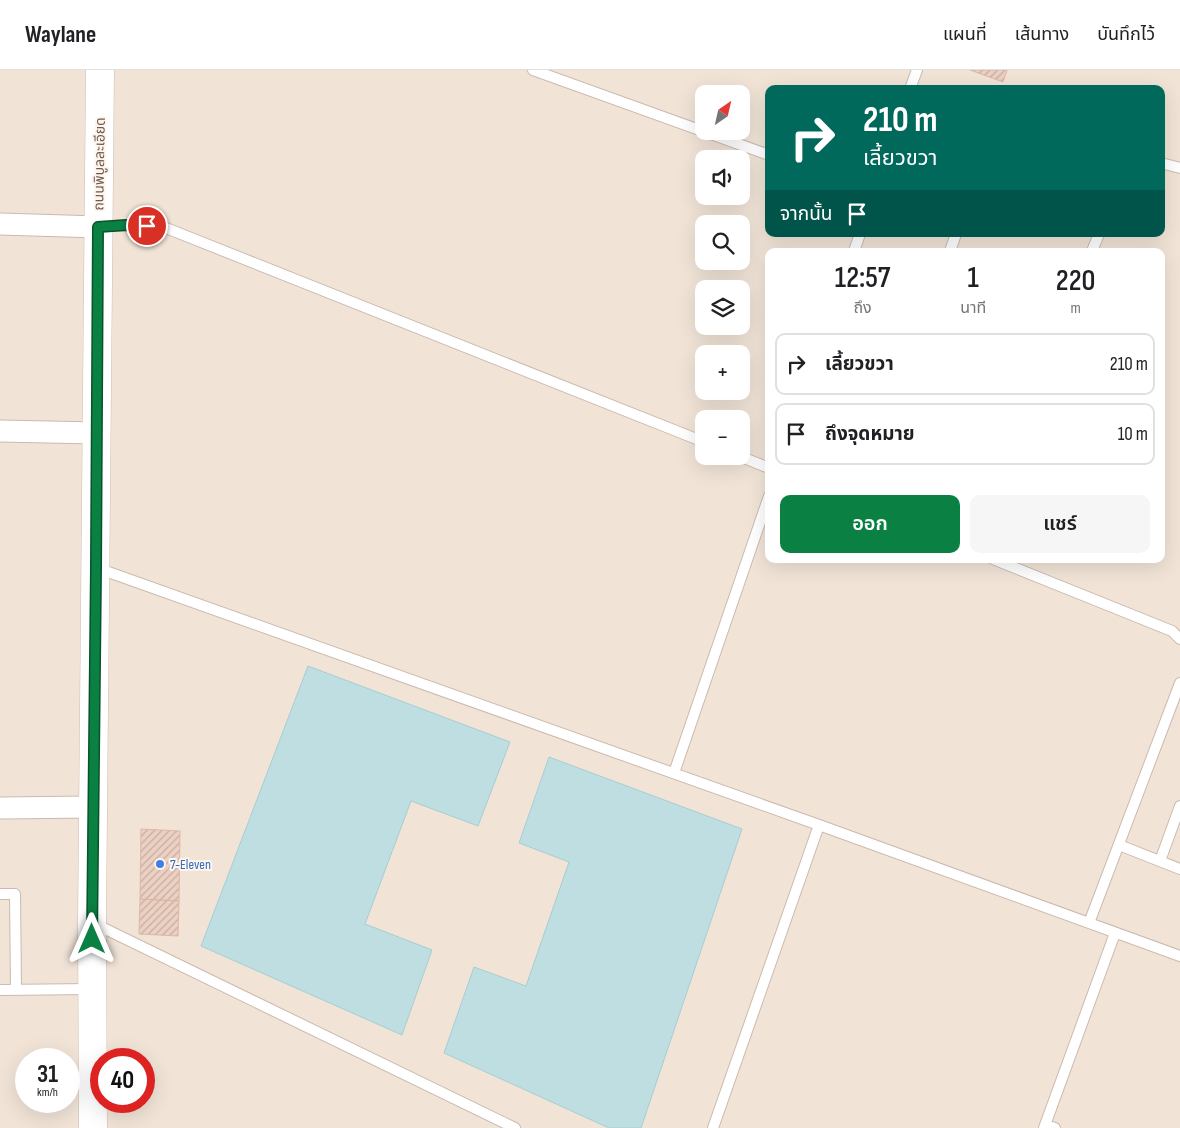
<!DOCTYPE html>
<html lang="th">
<meta charset="utf-8">
<style>
body{margin:0;font-family:"Sofia Sans Condensed","Noto Sans Thai",sans-serif;background:#f6f6f6;color:#202124;height:100vh;display:flex;flex-direction:column;font-size:19px;white-space:nowrap}
*{box-sizing:border-box;margin:0}
p{font-size:16px;color:#757577}
.icon{flex:none;width:28px;height:28px;fill:none;stroke:currentColor;stroke-width:2;stroke-linecap:round;stroke-linejoin:round}
.map{position:relative;flex:1;overflow:hidden}
.sheet{position:absolute;left:765px;top:178px;width:400px;height:315px;display:flex;flex-direction:column;background:#fff;border-radius:10px;box-shadow:0 5px 20px #0002}
.sheet>*{flex:none}
.top-card{position:absolute;left:765px;top:15px;width:400px;height:152px;border-radius:10px;box-shadow:0 5px 20px #0002;background:#00695c;color:#fff;overflow:hidden}
.needle{width:32px;rotate:34deg}
.fabs{position:absolute;left:695px;top:15px;display:grid;gap:10px}
.fabs a{display:grid;place-items:center;width:55px;height:55px;border-radius:10px;background:#fff;box-shadow:0 5px 20px #0002;font-size:25px}
.speed{position:absolute;left:15px;top:978px;display:flex;gap:10px;font-size:25px;font-weight:700;text-align:center}
.speed>*{display:grid;place-content:center;width:65px;height:65px;border-radius:50%;background:#fff;box-shadow:0 5px 20px #0002;line-height:1}
.speed small{font-size:12px;font-weight:400}
.speed .limit{border:8px solid #d22;background:#fff;color:#111}
.pin{position:absolute;display:grid;place-items:center;width:42px;height:42px;color:#fff;margin:-21px;border:2px solid #fff;border-radius:50%;box-shadow:0 1px 5px #0007}
.me{position:absolute;width:55px;margin:-28px;rotate:0deg;stroke-linejoin:round;filter:drop-shadow(0 0 4px #0008)}
.turn{display:flex;align-items:center;gap:18px;height:105px;padding:0 15px;font-size:22px}
.turn .icon{width:65px;height:65px;stroke-width:2.5}
.turn b{display:block;font-size:35px;line-height:42px}
.then{display:flex;align-items:center;height:48px;padding:0 15px;background:#0003;gap:10px;font-size:19px}
.eta{display:flex;justify-content:space-evenly;align-items:center;height:85px;text-align:center}
.eta b{font-size:30px;font-weight:600;line-height:35px}
.primary-button{display:flex;gap:10px;margin-top:auto;padding:10px 15px}
.primary-button a{flex:1;height:58px;border-radius:10px;background:#0b8043;color:#fff;font-size:20px;font-weight:600;line-height:58px;text-align:center}
.primary-button a+a{background:#f6f6f6;color:#202124}
ul{padding:0;list-style:none}
li{display:flex;align-items:center;gap:15px;height:62px;margin:0 10px 8px;padding:0 5px;border:2px solid #e0e0e0;border-radius:10px}
li div{flex:1}
li b{display:block;font-size:19px}
li em{font-style:normal}
header{display:flex;align-items:center;gap:30px;box-sizing:border-box;height:70px;padding:0 25px;background:#fff;border-bottom:1px solid #e0e0e0}
header strong{font-size:24px}
nav{display:flex;gap:28px;margin-inline-start:auto;font-size:18px}
.map>svg:first-child{display:block}
.residential{fill:#f1e4d7;fill-rule:evenodd}
.water{fill:#bedee1;stroke:#a6cdd2}
.building{fill:url(#building-hatch);stroke:#ddb7a5}
.lines{fill:none;stroke-linecap:round;stroke-linejoin:round}
.lane-casing{stroke:#cbbaaf;stroke-width:12}
.street-casing{stroke:#cbbaaf;stroke-width:23}
.secondary-casing{stroke:#cfbcb0;stroke-width:29}
.lane{stroke:#fff;stroke-width:10}
.street{stroke:#fff;stroke-width:21}
.secondary{stroke:#fff;stroke-width:28}
.route-casing{stroke:#07532c;stroke-width:12}
.route{stroke:#0b8043;stroke-width:9}
.shop-dot{fill:#3f7fe0;stroke:#fdf6ee;stroke-width:2}
.labels{text-anchor:middle;stroke-width:4;stroke-linejoin:round;paint-order:stroke}
.street-label{font-size:14px;fill:#71594f;stroke:#fdf6ee}
.shop-label{font-size:14px;fill:#366cbe;stroke:#fdf6ee;text-anchor:start}
</style>
<header>
<strong>Waylane</strong>
<nav><a>แผนที่</a><a>เส้นทาง</a><a>บันทึกไว้</a></nav>
</header>
<div class="map">
<svg width="1180" height="1058" viewBox="0 0 1180 1058">
<defs>
<pattern id="building-hatch" width="6" height="6" patternUnits="userSpaceOnUse" patternTransform="scale(1.25)"><rect width="6" height="6" fill="#ecd1c3"/><path d="M-1 1l2-2M0 6l6-6M5 7l2-2" fill="none" stroke="#c4ada1"/></pattern>
</defs>
<rect width="100%" height="100%" fill="#faf2e8"/>
<path class="residential" d="M0,0H1180V1058H0ZM769,19H1161V164H769ZM704,24H741V61H704ZM704,89H741V126H704ZM704,154H741V191H704ZM769,181H1161V489H769ZM704,219H741V256H704ZM704,284H741V321H704ZM704,349H741V386H704ZM26,989H69V1031H26ZM101,989H144V1031H101Z"/>
<path class="water" d="M308,596L510,672L478,756L411,731L365,854L432,880L402,965L201,876Z
M549,687L742,759L641,1058H609L444,983L474,897L526,916L569,792L519,773Z"/>
<path class="building" d="M970,0H1007L1003,12Z
M141,759L180,761L179,831L140,829Z
M140,829L179,831L178,866L139,864Z"/>
<g class="lines">
<g class="lane-casing">
<path id="lane" d="M533,0L769,85
M910,19L917,0
M1161,93L1180,98
M99,157L127,155L166,158L704,372
M854,181L860,164
M950,181L956,164
M1092,181L1099,164
M739,386L769,398
M993,489L1172,561L1180,569
M97,498L819,755L1180,886
M674,703L769,426
M1119,775L1180,799
M1160,791L1180,736
M0,824H15L16,920
M1089,853L1180,613
M95,854L515,1058
M0,920L91,919
M1045,1055L1055,1058
M713,1058L819,755
M1044,1058L1115,863"/>
</g>
<g class="street-casing">
<path id="street" d="M0,154L98,157
M0,361L97,363
M0,738L93,737"/>
</g>
<g class="secondary-casing">
<path id="secondary" d="M93,1058L92,852L100,0"/>
</g>
<use href="#lane" class="lane"/>
<use href="#street" class="street"/>
<use href="#secondary" class="secondary"/>
</g>
<g class="lines">
<g class="route-casing">
<path id="route" d="M92,869L96,498L98,157L127,155L147,156"/>
</g>
<use href="#route" class="route"/>
</g>
<circle class="shop-dot" cx="160" cy="794" r="5"/>
<g class="labels">
<g class="street-label">
<text transform="translate(99 94) rotate(-89)" y="5">ถนนพิบูลละเอียด</text>
</g>
<g class="shop-label">
<text x="170" y="799">7-Eleven</text>
</g>
</g>
</svg>
<div class="fabs">
<a><svg class="needle" viewBox="-14 -14 28 28"><path d="M0-13l5 13h-10z" fill="#e53935"/><path d="M0 13l5-13h-10z" fill="#757577"/></svg></a>
<a><svg class="icon" aria-label="sound" viewBox="0 0 24 24"><path d="M4 9h4l5-4v14l-5-4H4zM17 9q2 3 0 6"/></svg></a>
<a><svg class="icon" aria-label="search" viewBox="0 0 24 24"><circle cx="10" cy="10" r="6"/><path d="M15 15l6 6"/></svg></a>
<a><svg class="icon" aria-label="layers" viewBox="0 0 24 24"><path d="M12 4l9 5-9 5-9-5zM3 14l9 5 9-5"/></svg></a>
<a>+</a>
<a>−</a>
</div>
<div class="speed"><div>31<small>km/h</small></div><div class="limit">40</div></div>
<div class="pin" style="left:147px;top:156px;background:#d93025"><svg class="icon" aria-label="arrive" viewBox="0 0 24 24"><path d="M6 21V4h12l-3 4 3 4H6"/></svg></div>
<svg class="me" style="left:92px;top:869px" viewBox="-20 -20 40 40"><path d="M0-17L14 15 0 8-14 15z" fill="#0b8043" stroke="#fff" stroke-width="4"/></svg>
<div class="top-card">
<div class="turn"><svg class="icon" aria-label="right" viewBox="0 0 24 24"><path d="M7 20v-9h11M14 6l5 5-5 5"/></svg><div><b>210 m</b>เลี้ยวขวา</div></div>
<div class="then">จากนั้น<svg class="icon" aria-label="arrive" viewBox="0 0 24 24"><path d="M6 21V4h12l-3 4 3 4H6"/></svg></div>
</div>
<section class="sheet">
<div class="eta">
<div><b>12:57</b><p>ถึง</p></div>
<div><b>1</b><p>นาที</p></div>
<div><b>220</b><p>m</p></div>
</div>
<ul>
<li><svg class="icon" aria-label="right" viewBox="0 0 24 24"><path d="M7 20v-9h11M14 6l5 5-5 5"/></svg><div><b>เลี้ยวขวา</b></div><em>210 m</em></li>
<li><svg class="icon" aria-label="arrive" viewBox="0 0 24 24"><path d="M6 21V4h12l-3 4 3 4H6"/></svg><div><b>ถึงจุดหมาย</b></div><em>10 m</em></li>
</ul>
<div class="primary-button"><a>ออก</a><a>แชร์</a></div>
</section>
</div>
